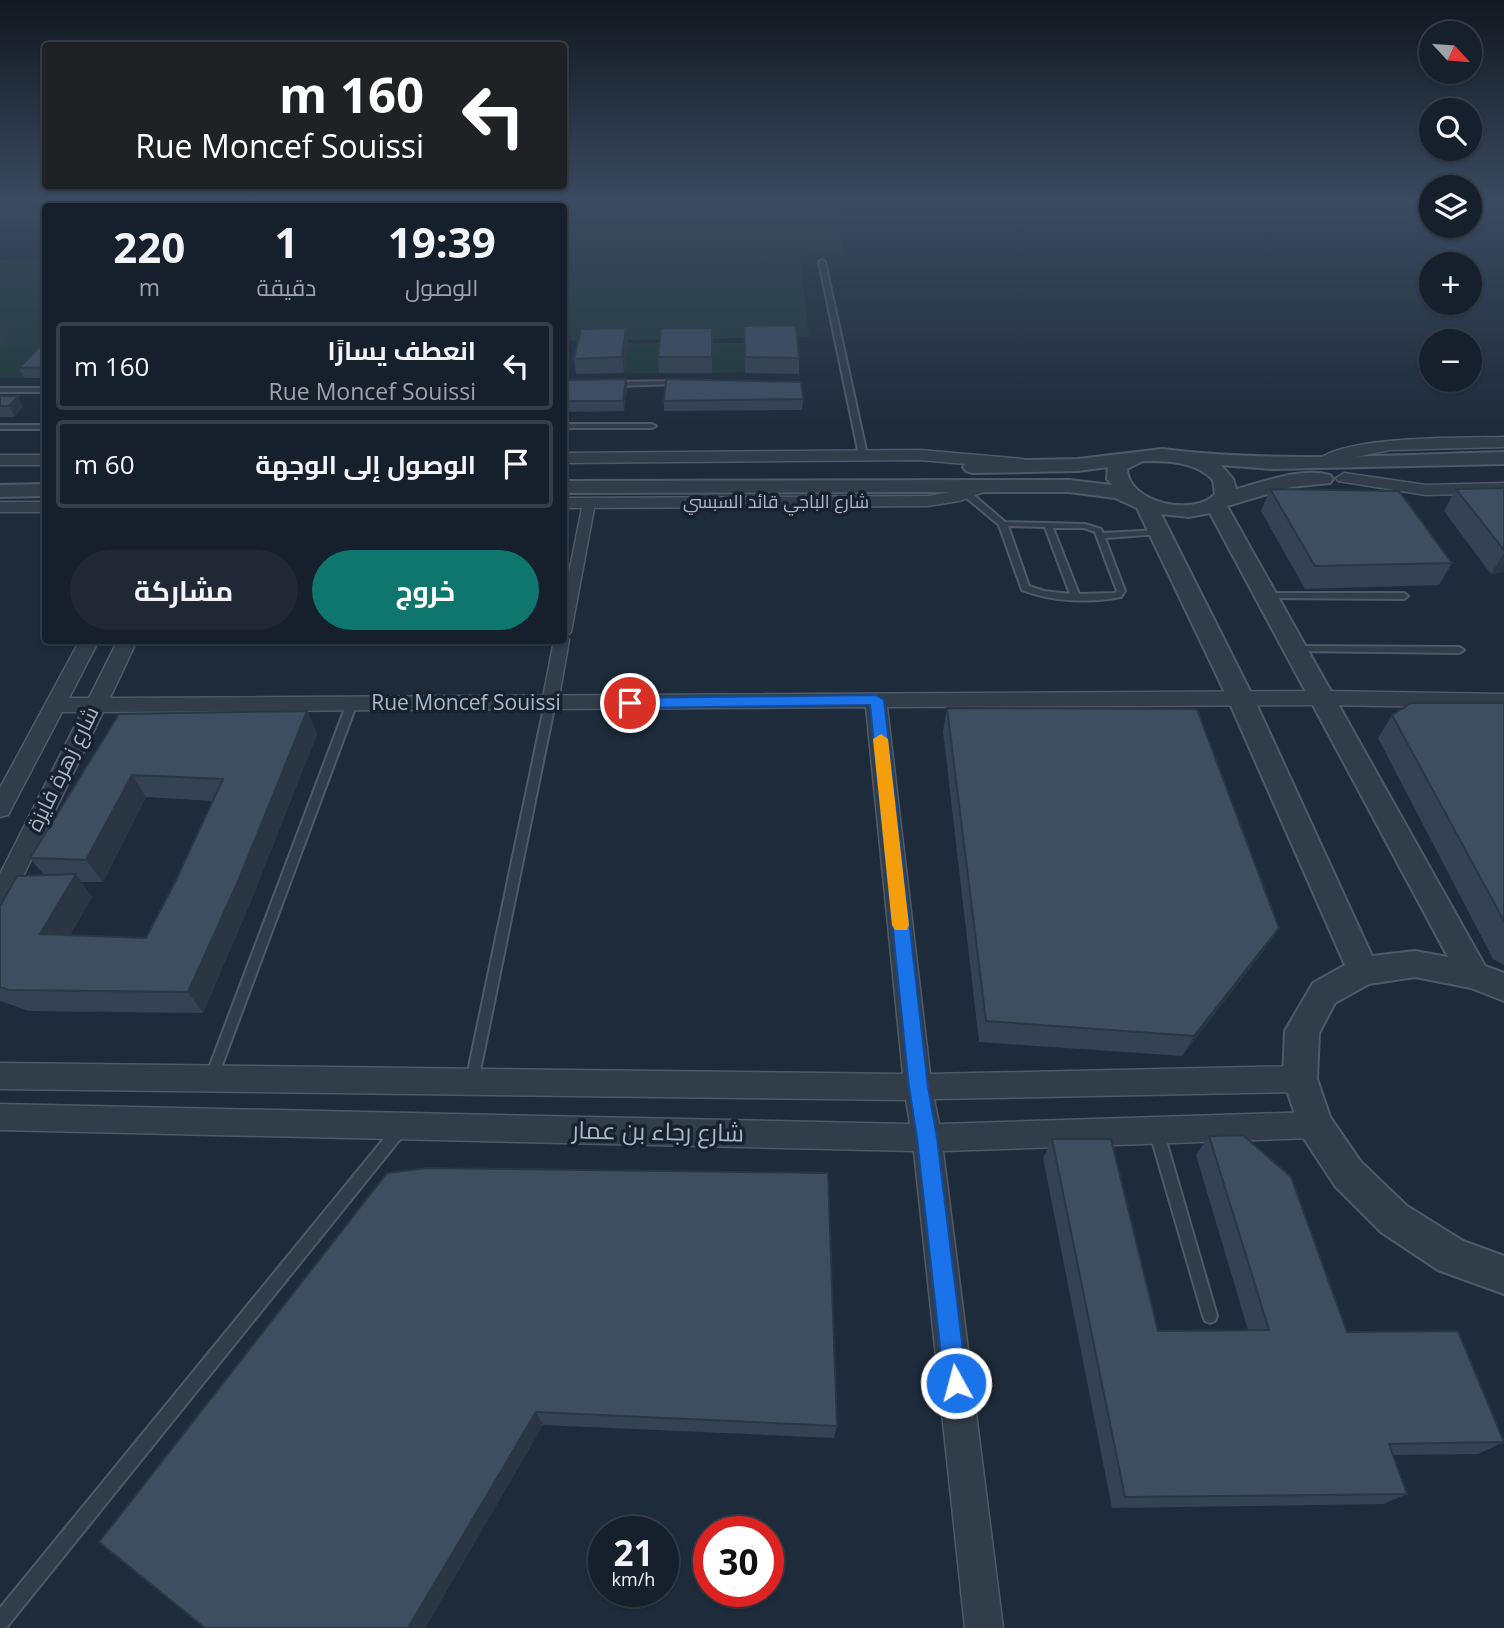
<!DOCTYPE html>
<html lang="ar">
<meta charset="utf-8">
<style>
body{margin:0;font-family:"Open Sans",Cairo,sans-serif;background:#1f2834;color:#f1f3f6;direction:rtl;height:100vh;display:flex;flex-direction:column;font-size:26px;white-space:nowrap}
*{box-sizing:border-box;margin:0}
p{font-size:23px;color:#9ea3a9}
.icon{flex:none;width:38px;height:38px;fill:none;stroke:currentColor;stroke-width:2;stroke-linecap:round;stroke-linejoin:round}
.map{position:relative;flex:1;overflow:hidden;direction:ltr}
.sheet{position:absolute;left:42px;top:203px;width:525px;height:441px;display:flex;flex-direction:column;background:#16202c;border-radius:7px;box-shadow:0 2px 5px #0004,0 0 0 2px #353e48;direction:rtl}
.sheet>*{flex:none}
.hud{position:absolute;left:42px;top:42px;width:525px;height:147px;border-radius:7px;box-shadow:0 2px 5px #0004,0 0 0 2px #353e48;direction:rtl;background:#202124;color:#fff;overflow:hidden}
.needle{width:46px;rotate:116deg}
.buttons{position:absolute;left:1419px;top:21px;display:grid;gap:14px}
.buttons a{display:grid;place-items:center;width:63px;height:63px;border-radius:50%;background:#16202c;box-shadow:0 2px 5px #0004,0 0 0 2px #353e48;font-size:35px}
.speed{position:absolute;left:588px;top:1516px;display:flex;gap:14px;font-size:35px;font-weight:700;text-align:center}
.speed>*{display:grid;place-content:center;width:91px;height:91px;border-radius:50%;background:#16202c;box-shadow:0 2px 5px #0004,0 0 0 2px #353e48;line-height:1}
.speed small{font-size:18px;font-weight:400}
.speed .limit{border:10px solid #d22;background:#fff;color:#111}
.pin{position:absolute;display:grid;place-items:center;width:60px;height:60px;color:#fff;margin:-30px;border:4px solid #fff;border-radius:50%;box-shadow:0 2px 7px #0007}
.me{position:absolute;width:77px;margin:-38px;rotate:353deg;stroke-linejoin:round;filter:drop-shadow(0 0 5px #0008)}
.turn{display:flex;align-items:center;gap:24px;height:147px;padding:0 28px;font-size:32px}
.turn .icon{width:91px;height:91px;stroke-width:2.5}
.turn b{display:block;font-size:49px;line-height:60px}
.eta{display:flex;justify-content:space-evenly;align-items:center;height:119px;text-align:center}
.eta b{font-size:42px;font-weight:700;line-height:49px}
.button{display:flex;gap:14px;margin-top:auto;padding:14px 28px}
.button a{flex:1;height:80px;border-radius:42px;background:#0f766e;color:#fff;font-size:28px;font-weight:700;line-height:80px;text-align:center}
.button a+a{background:#1f2834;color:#f1f3f6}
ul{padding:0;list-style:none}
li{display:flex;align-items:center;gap:21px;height:88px;margin:0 14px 10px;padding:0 14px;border:4px solid #353e48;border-radius:7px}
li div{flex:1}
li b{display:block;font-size:26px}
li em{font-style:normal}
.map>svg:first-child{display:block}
.green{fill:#20393b}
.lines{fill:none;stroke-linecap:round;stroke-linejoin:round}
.service-casing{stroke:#4f5a68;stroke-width:4}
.pedestrian-casing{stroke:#4f5a68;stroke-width:3}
.minor-casing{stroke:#4f5a68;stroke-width:3}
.tertiary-casing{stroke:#4f5a68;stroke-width:4}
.service{fill:#323d4a;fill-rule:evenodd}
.pedestrian{fill:#323d4a;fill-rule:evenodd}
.minor{fill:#323d4a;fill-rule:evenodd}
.tertiary{fill:#323d4a;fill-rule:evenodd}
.wall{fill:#354253;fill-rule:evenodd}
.shaded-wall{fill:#2b3643}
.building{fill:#3e4d60;stroke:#2b3643;stroke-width:2}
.route{fill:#1a73e8;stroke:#114b97;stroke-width:2}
.slow{fill:#f59e0b}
.labels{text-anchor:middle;stroke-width:7;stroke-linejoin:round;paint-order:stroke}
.far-street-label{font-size:18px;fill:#acb7c7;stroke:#18222f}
.street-label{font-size:21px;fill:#acb7c7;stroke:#18222f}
.near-street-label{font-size:24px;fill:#acb7c7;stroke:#18222f}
</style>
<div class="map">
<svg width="1504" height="1628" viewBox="0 0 1504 1628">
<rect width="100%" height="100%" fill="#1e2b3a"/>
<path class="green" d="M832,201L844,255L800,256L809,337L564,341V206H269Z
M0,213L45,214V225L0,228Z
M45,259V355L24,378H0V260Z
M628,343H662L659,373H624Z
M712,343H746L747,372L712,373Z"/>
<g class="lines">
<g class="service-casing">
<path id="service" d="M31,200H84L82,202Z
M822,260L825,262L867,455L863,457L859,455L819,262Z
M678,381L681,383L680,384L613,386L610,384L613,382Z
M0,388H46V392H0Z
M564,424H652L656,426L652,428H564Z
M0,425H46V429H0Z
M963,491H969L1005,522L1085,524L1101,529L1103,533L1160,530L1164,532L1160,534L1105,538L1125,591L1121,597C1090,603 1052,602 1022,590L999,525L963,495ZM1008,526L1045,527L1070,594L1044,591L1029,586ZM1053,528H1084L1095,532L1117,591L1115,593L1079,594Z
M1267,593H1404L1408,596L1404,599L1264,598V594Z
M1296,646L1459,647L1464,650L1459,653L1293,651L1291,649Z
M352,700L357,703L218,1076L217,1080L212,1082L207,1080L206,1076L347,703Z
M550,700L555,703L478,1081L477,1085L472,1087L467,1085L466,1081L545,703Z
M400,1123L405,1125L407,1129L405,1133L6,1628H0V1608L395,1125Z
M1156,1124L1161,1126L1163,1130L1217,1316L1215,1321L1210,1323L1205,1321L1203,1316L1149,1130L1151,1126Z"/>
</g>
<g class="pedestrian-casing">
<path id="pedestrian" d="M589,499L595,503L571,632L566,636L569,640L558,703L550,708L542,703L554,640H564V598L583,503Z"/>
</g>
<g class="minor-casing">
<path id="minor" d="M1504,437V447L1390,450L1351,458L1324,467L1316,462C1341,435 1466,438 1504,437Z
M920,450L1023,459L1031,464L1023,469L920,460L564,463V453Z
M0,455H46V465H0Z
M1344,473L1426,485L1504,483V493L1426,495L1338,481L1336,478Z
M986,481L992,483L994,486L992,489L959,501L928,506L564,508V498L928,496L950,492Z
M0,502H46V512H0Z
M80,640H99L69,698H89L118,640H137L110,698L1324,691L1504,694V708L1324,705L887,707L930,1074L1300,1066L1310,1070L1314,1079L1310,1088L1300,1092L934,1099L939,1124L1315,1112L1325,1115L1329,1125L1325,1135L1315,1138L943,1151L1003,1628H965L914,1151L0,1130V1104L910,1124L906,1100L0,1089V1063L903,1074L866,707L103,712L9,905L0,908V874L82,712H62L8,815L0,817V788Z"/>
</g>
<g class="tertiary-casing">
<path id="tertiary" d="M1162,449C1274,463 1390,455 1504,452V464L1273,469L1221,465L1233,479L1236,489C1265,482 1300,467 1330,475L1333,479L1330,483L1291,487L1227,506L1485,966L1504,973V1001L1471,988L1415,977L1369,984L1335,1003L1319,1033L1317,1079L1330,1117L1361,1162L1407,1206L1463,1241L1504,1256V1294L1438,1270L1381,1232L1335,1186L1303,1137L1283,1079L1285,1031L1313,983L1345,965L1228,699L1137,508L1115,498L1069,492L564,493V481L1069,480L1112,485L1107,479L1108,467L1078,471L973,473L966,471L963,467L966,463L973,461L1078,459ZM1143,461C1167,461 1195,461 1213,480L1215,494C1194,517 1128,503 1127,469ZM1210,513L1448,957L1415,951L1372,956L1254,699L1161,514L1189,517Z
M46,484V496L0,497V485Z"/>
</g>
<use href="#service" class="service"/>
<use href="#pedestrian" class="pedestrian"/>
<use href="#minor" class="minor"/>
<use href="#tertiary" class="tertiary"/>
</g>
<path class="wall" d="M744,326L799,358V374L745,373Z
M626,328L628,343L624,373L576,374L574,359Z
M712,328V373H659L658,357Z
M46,340V378H24L19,368Z
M626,379L627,390L624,411L564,412V380Z
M0,396L23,406L15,417H0Z
M803,399L802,410L664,411V401Z
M1504,488V572L1491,574L1444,511L1456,489Z
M1270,489L1452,563L1439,585L1305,589L1261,511Z
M1504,703V965L1493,959L1378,738L1392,715Z
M947,708L1265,949L1182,1056L979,1042L943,731Z
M307,711L317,734L251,901L203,1013L29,1011L0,1001V906L44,875L30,858L119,714ZM146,797L213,801L176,880L146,938L70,935L92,897L81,882H103Z
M1209,1136L1347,1332L1504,1442L1478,1454L1393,1455L1407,1494L1383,1504L1112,1508L1043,1158L1052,1139L1158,1331L1248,1330L1196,1155Z
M427,1168L837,1426L834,1438L543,1425L425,1628Z"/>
<path class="shaded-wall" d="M626,328L628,343L624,373L622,357Z
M2,332L8,343L0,350V335Z
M626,379L627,390L624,411L623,401Z
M18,396L23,406L15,417L9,406Z
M1504,553V572L1491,574Z
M307,711L317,734L251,901L203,1013L188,992Z
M132,775L146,797L103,882L86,860Z
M76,874L92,897L58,956L40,934Z
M1279,928L1265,949L1182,1056L1194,1036Z
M536,1412L543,1425L425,1628H408Z"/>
<path class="building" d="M796,325L799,358L745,357L744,326Z
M626,328L622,357L574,359L581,329Z
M661,328H712V357H658Z
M46,340V367L19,368Z
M626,379L623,401H564V380Z
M666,379L801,382L803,399L664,401Z
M0,396H18L9,406H0Z
M1504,488V550L1456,489Z
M1270,489L1399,491L1452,563L1315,566Z
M1411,703H1504V921L1392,715Z
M947,708L1197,709L1279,928L1194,1036L986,1021Z
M307,711L239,879L188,992L9,990L0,987V906L17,876L76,874L40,934L146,938L176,880L223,779L132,775L86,860L30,858L119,714Z
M1243,1135L1291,1177L1347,1332L1458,1331L1504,1442L1389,1444L1407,1494L1125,1497L1052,1139H1111L1158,1331L1269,1330L1209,1136Z
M427,1168L828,1173L837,1426L536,1412L408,1628H205L99,1542L387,1173Z"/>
<linearGradient id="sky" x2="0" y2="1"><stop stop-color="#101820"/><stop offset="0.47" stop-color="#3b4a60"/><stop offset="1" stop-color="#3b4a60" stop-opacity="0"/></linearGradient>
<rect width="1504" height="428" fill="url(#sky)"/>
<path class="route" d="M876,695L884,700L928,1087L937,1138L967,1383L964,1391L956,1395L947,1391L944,1383L917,1138L909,1087L870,705L630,708L623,703L630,698Z"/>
<path class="slow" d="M881,734L888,739L909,925L907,930H895L892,925L873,739Z"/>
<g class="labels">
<g class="far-street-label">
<text x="776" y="508">شارع الباجي قائد السبسي</text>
</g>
<g class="street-label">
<text x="466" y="710">Rue Moncef Souissi</text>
<text transform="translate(63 769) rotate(-64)" y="7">شارع زهرة فايزة</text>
</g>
<g class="near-street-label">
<text transform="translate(658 1132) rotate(1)" y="8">شارع رجاء بن عمار</text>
</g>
</g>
</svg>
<div class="buttons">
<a><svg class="needle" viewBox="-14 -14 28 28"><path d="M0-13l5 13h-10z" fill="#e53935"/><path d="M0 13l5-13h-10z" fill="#9ea3a9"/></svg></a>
<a><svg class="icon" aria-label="search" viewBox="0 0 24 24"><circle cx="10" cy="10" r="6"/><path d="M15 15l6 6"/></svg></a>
<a><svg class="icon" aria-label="layers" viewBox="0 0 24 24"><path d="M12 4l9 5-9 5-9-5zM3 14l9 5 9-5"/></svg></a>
<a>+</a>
<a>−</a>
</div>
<div class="speed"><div>21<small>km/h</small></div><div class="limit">30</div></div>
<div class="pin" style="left:630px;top:703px;background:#d93025"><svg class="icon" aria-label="arrive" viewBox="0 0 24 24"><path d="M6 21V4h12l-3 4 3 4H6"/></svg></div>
<svg class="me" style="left:956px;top:1383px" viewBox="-20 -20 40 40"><circle r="17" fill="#1a73e8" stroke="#fff" stroke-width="3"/><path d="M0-11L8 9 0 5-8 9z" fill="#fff"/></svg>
<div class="hud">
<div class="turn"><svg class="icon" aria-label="left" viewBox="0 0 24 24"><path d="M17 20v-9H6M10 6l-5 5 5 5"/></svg><div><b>160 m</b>Rue Moncef Souissi</div></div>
</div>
<section class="sheet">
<div class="eta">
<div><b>19:39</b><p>الوصول</p></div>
<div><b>1</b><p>دقيقة</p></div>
<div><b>220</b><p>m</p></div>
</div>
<ul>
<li><svg class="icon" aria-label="left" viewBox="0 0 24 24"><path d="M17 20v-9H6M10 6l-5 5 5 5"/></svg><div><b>انعطف يسارًا</b><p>Rue Moncef Souissi</p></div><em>160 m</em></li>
<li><svg class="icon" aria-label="arrive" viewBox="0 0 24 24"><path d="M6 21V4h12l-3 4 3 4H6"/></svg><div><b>الوصول إلى الوجهة</b></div><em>60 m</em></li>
</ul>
<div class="button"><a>خروج</a><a>مشاركة</a></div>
</section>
</div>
